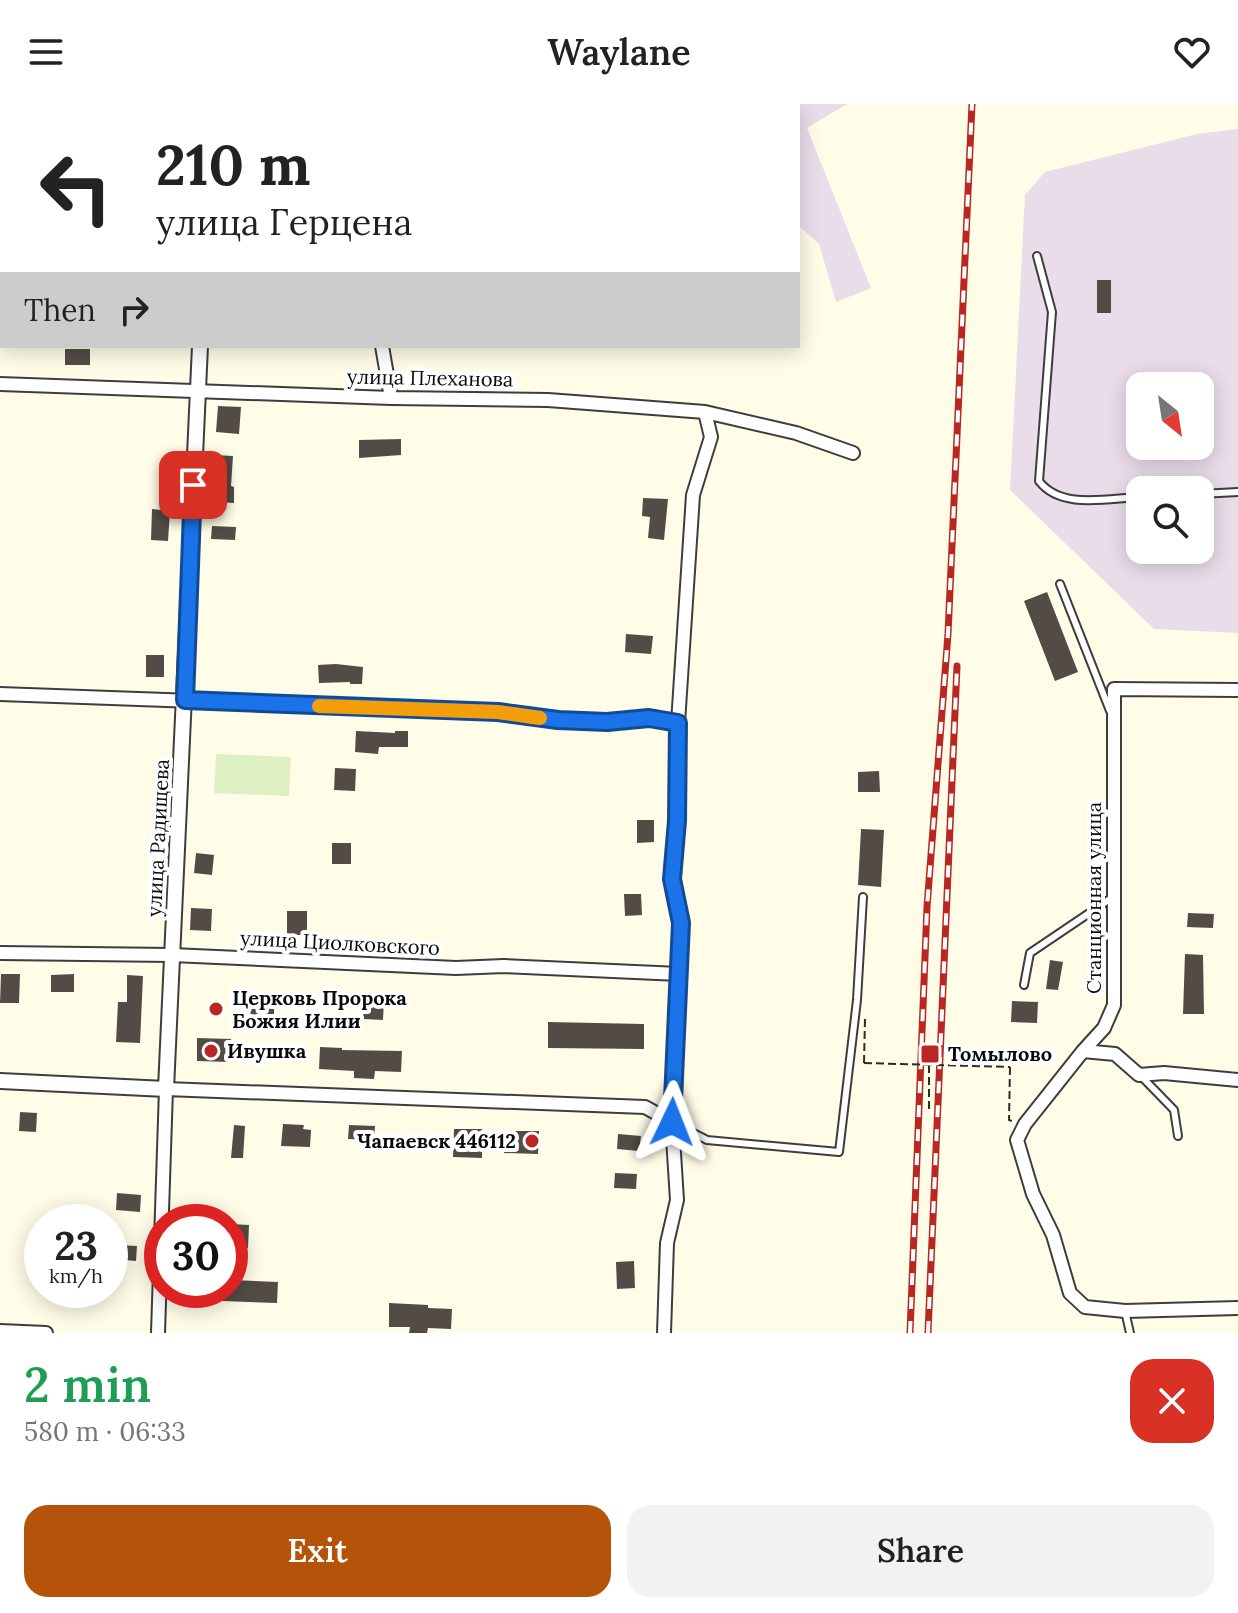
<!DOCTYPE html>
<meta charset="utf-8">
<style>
body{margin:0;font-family:Lora,serif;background:#f2f2f2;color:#222;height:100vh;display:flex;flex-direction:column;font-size:30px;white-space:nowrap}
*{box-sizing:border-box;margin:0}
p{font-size:26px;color:#767676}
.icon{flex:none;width:44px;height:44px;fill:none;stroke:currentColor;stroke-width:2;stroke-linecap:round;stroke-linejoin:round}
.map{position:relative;height:1229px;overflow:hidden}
.panel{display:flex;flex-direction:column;background:#fff;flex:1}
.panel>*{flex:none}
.guide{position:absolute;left:0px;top:0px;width:800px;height:244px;box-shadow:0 4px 20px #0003;background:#fff;color:#222;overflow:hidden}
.needle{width:52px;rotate:150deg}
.controls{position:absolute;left:1126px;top:268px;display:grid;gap:16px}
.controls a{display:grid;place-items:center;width:88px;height:88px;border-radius:16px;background:#fff;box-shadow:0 4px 20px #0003;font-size:40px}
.speed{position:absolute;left:24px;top:1100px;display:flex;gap:16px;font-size:40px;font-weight:700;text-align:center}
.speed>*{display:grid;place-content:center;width:104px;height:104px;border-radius:50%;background:#fff;box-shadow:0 4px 20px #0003;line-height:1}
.speed small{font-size:20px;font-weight:400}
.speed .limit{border:12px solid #d22;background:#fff;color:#111}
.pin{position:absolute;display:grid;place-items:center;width:68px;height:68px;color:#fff;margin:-34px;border-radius:16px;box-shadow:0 4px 12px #0006}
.me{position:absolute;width:88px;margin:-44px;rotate:2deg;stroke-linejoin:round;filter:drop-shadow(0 0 6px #0008)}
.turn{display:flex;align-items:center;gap:28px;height:168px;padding:0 24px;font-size:36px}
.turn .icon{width:104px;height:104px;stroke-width:2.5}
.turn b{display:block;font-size:56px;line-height:68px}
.then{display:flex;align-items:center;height:76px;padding:0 24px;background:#0003;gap:16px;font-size:30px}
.round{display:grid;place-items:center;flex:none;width:84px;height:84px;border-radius:24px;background:#f2f2f2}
.summary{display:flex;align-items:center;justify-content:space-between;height:136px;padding:0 24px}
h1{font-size:48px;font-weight:600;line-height:60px;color:#1e9e55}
.primary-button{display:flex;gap:16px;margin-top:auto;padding:16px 24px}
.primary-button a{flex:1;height:92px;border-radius:24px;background:#b45309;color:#fff;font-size:32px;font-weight:600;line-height:92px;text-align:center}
.primary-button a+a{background:#f2f2f2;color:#222}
header{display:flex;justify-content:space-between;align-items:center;height:104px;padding:0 24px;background:#fff;font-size:36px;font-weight:600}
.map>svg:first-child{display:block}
.industrial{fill:#e9ddea;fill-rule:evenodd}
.pitch{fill:#ddf0c3}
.building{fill:#534c46}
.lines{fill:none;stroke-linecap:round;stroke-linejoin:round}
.service-casing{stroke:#3d3d3d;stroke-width:10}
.minor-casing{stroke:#3d3d3d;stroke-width:16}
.tertiary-casing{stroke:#3d3d3d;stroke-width:18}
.path{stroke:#2c2c2c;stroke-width:2;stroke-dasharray:8 4;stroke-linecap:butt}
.service{stroke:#fff;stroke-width:6}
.minor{stroke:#fff;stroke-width:12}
.tertiary{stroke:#fff;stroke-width:14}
.rail-casing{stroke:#ba2622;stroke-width:7}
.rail{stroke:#fff;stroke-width:4;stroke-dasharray:12;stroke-linecap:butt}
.path-bridge{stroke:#2c2c2c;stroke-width:2;stroke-dasharray:8 4;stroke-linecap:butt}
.route-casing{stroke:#114b97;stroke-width:20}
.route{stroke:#1a73e8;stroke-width:14}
.slow{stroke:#f59e0b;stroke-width:14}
.poi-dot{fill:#ba2622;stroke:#fff;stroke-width:3}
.labels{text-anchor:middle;stroke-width:8;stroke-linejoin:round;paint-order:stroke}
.street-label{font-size:20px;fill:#0a0a0a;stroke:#fff}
.poi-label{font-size:20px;font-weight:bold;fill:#0a0a0a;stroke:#fff;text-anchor:start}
</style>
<header><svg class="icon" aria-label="menu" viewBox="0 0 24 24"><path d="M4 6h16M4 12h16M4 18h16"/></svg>Waylane<svg class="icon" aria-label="heart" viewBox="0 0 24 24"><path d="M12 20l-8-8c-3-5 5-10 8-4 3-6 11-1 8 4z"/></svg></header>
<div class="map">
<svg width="1238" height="1229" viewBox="0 0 1238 1229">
<rect width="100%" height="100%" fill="#fffce7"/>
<path class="industrial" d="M490,0H847L807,24L871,184L836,198L819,140L798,121V2Z
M1238,25V529L1154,525L1010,386L1025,91L1045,68L1197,30ZM1140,282H1200V342H1140ZM1140,386H1200V446H1140Z"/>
<path class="pitch" d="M216,650L291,653L289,692L214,689Z"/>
<path class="building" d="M1097,176H1111V209H1097Z
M65,245H90V261H65Z
M218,302L241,303L239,330L216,328Z
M401,335V351L359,354V336Z
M214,351L233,352L231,382L234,383V399L217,398L219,364H214Z
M643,394L668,395L664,436L648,434L650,413L642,412Z
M152,405L170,407L168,437L151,436Z
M212,422L236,423L235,436L211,435Z
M1047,488L1078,568L1055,577L1024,497Z
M626,530L653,532L651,550L625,548Z
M146,551H164V573H146Z
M336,560L363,563L362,580H350V578L319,579L318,561Z
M356,627L395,629V627H408V643H379L378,650L355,648Z
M335,664L356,665L355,687L334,686Z
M879,667L880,688H858V668Z
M637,716H654V738L637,739Z
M861,725L884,726L881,783L858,781Z
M332,739H351V760H332Z
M196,749L214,751L212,771L194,769Z
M624,790H641L642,811L625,812Z
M191,804L212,805L211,827L190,826Z
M287,807H307V831H287Z
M1188,809L1214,810L1213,824L1187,823Z
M1185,850L1203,851L1204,910H1183Z
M1050,856L1063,858L1058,886L1046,885Z
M1,870H20L19,899H0Z
M74,870V888H51V871Z
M127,871L143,872L140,939L116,938L118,898H127Z
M364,895L384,896L383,916L363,915Z
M1012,897L1038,898L1037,919L1011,918Z
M251,900L274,901V917H250Z
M548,918L644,920V945L548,944Z
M197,934L231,935L230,958L197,957Z
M320,943L342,944V946L402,947L401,968L375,967L374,975L354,974V967L319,965Z
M20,1008L37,1009L36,1028L19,1027Z
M283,1020L304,1021L303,1025L311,1026L310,1043L281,1042Z
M234,1021L245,1022L243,1054H231Z
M349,1021L375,1022L374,1036L348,1035Z
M454,1025H482V1054L453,1053Z
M505,1027H539L538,1050L504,1049Z
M618,1030L641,1032L639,1047L617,1045Z
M615,1069L637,1070L636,1085L614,1084Z
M117,1089L141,1091L140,1108L116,1106Z
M230,1120L249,1121L248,1144L230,1143Z
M115,1141L137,1142L136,1157L113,1155Z
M634,1157L635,1184L617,1185L616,1158Z
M230,1176L278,1178L277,1199L195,1196V1186H230Z
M389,1199L428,1201V1204L452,1205L451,1225L428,1224L427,1229H409L410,1223H389Z"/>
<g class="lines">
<g class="service-casing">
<path id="service" d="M1037,152L1052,208L1039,377C1061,406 1108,394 1140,393
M1200,390L1238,388
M1060,480L1110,607
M1024,881L1030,849L1113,793
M1142,973L1174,1006L1178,1032
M672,1018L707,1036L839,1048L857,896L863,793
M1125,1207L1130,1229"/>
</g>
<g class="minor-casing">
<path id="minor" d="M383,2V0
M382,242L391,294
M0,280L391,294L548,296L705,308L796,329L853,349
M1238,586L1114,585V901L1104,924L1083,947L1025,1020L1017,1036L1033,1090L1053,1131L1070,1189L1085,1203L1125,1207L1238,1204
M0,590L498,608L558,616L607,618L649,614L678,619
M0,849L172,851L456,864L504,862L679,870
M1083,947L1115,950L1139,971L1164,969L1238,976
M0,1227L46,1229
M158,1229L166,985L645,1003L672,1018
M664,1229L667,1139L677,1096L672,1018L681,819L672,775L677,717L678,619L693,391L711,333L705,308"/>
</g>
<g class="tertiary-casing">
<path id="tertiary" d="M211,2V0
M0,977L166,985L200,242"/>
</g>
<path class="path" d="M864,959L865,915
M1010,963L1009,1016L1012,1017
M929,1005V961"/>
<use href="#service" class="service"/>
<use href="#minor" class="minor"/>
<use href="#tertiary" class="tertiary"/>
<g class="rail-casing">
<path id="rail" d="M910,1229L927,803L948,530L972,0
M928,1229L957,562"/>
</g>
<use href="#rail" class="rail"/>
<path class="path-bridge" d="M864,959L1010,963"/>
</g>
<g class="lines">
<g class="route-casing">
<path id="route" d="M193,381L185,596L498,608L558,616L607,618L649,614L678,619L677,717L672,775L681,819L672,1018"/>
</g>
<use href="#route" class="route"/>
<path class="slow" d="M319,602L498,608L540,614"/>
</g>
<g class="poi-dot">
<circle cx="216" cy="905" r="8"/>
<circle cx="211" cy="947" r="8"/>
<rect x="920" y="940" width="20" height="20" rx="4"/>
<circle cx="532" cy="1037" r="8"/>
</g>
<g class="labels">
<g class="street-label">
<text transform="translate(430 274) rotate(1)" y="7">улица Плеханова</text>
<text transform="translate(158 734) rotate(-87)" y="7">улица Радищева</text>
<text transform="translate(1094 794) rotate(-90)" y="7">Станционная улица</text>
<text transform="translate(340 839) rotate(3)" y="7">улица Циолковского</text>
</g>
<g class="poi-label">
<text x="232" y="901">Церковь Пророка<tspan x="232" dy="23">Божия Илии</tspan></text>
<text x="227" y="954">Ивушка</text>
<text x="948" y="957">Томылово</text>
<text x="516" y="1044" text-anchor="end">Чапаевск 446112</text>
</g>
</g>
</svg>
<div class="controls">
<a><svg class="needle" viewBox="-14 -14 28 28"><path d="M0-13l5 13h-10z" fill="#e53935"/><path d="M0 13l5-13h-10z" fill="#767676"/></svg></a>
<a><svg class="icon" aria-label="search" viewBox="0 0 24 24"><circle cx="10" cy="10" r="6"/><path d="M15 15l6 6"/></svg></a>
</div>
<div class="speed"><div>23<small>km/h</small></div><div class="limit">30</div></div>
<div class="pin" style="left:193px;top:381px;background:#d93025"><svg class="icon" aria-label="arrive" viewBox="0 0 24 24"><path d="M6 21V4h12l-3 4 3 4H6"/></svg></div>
<svg class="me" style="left:672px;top:1018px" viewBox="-20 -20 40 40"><path d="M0-17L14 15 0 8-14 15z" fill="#1a73e8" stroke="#fff" stroke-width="4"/></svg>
<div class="guide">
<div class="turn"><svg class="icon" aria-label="left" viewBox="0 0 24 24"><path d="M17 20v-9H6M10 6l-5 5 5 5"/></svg><div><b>210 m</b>улица Герцена</div></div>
<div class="then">Then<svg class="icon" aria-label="right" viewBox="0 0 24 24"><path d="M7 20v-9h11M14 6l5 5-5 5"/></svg></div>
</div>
</div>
<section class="panel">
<div class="summary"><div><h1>2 min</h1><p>580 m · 06:33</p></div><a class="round" style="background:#d93025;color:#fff"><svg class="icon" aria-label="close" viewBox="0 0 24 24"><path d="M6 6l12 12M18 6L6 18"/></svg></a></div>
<div class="primary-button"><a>Exit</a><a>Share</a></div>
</section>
